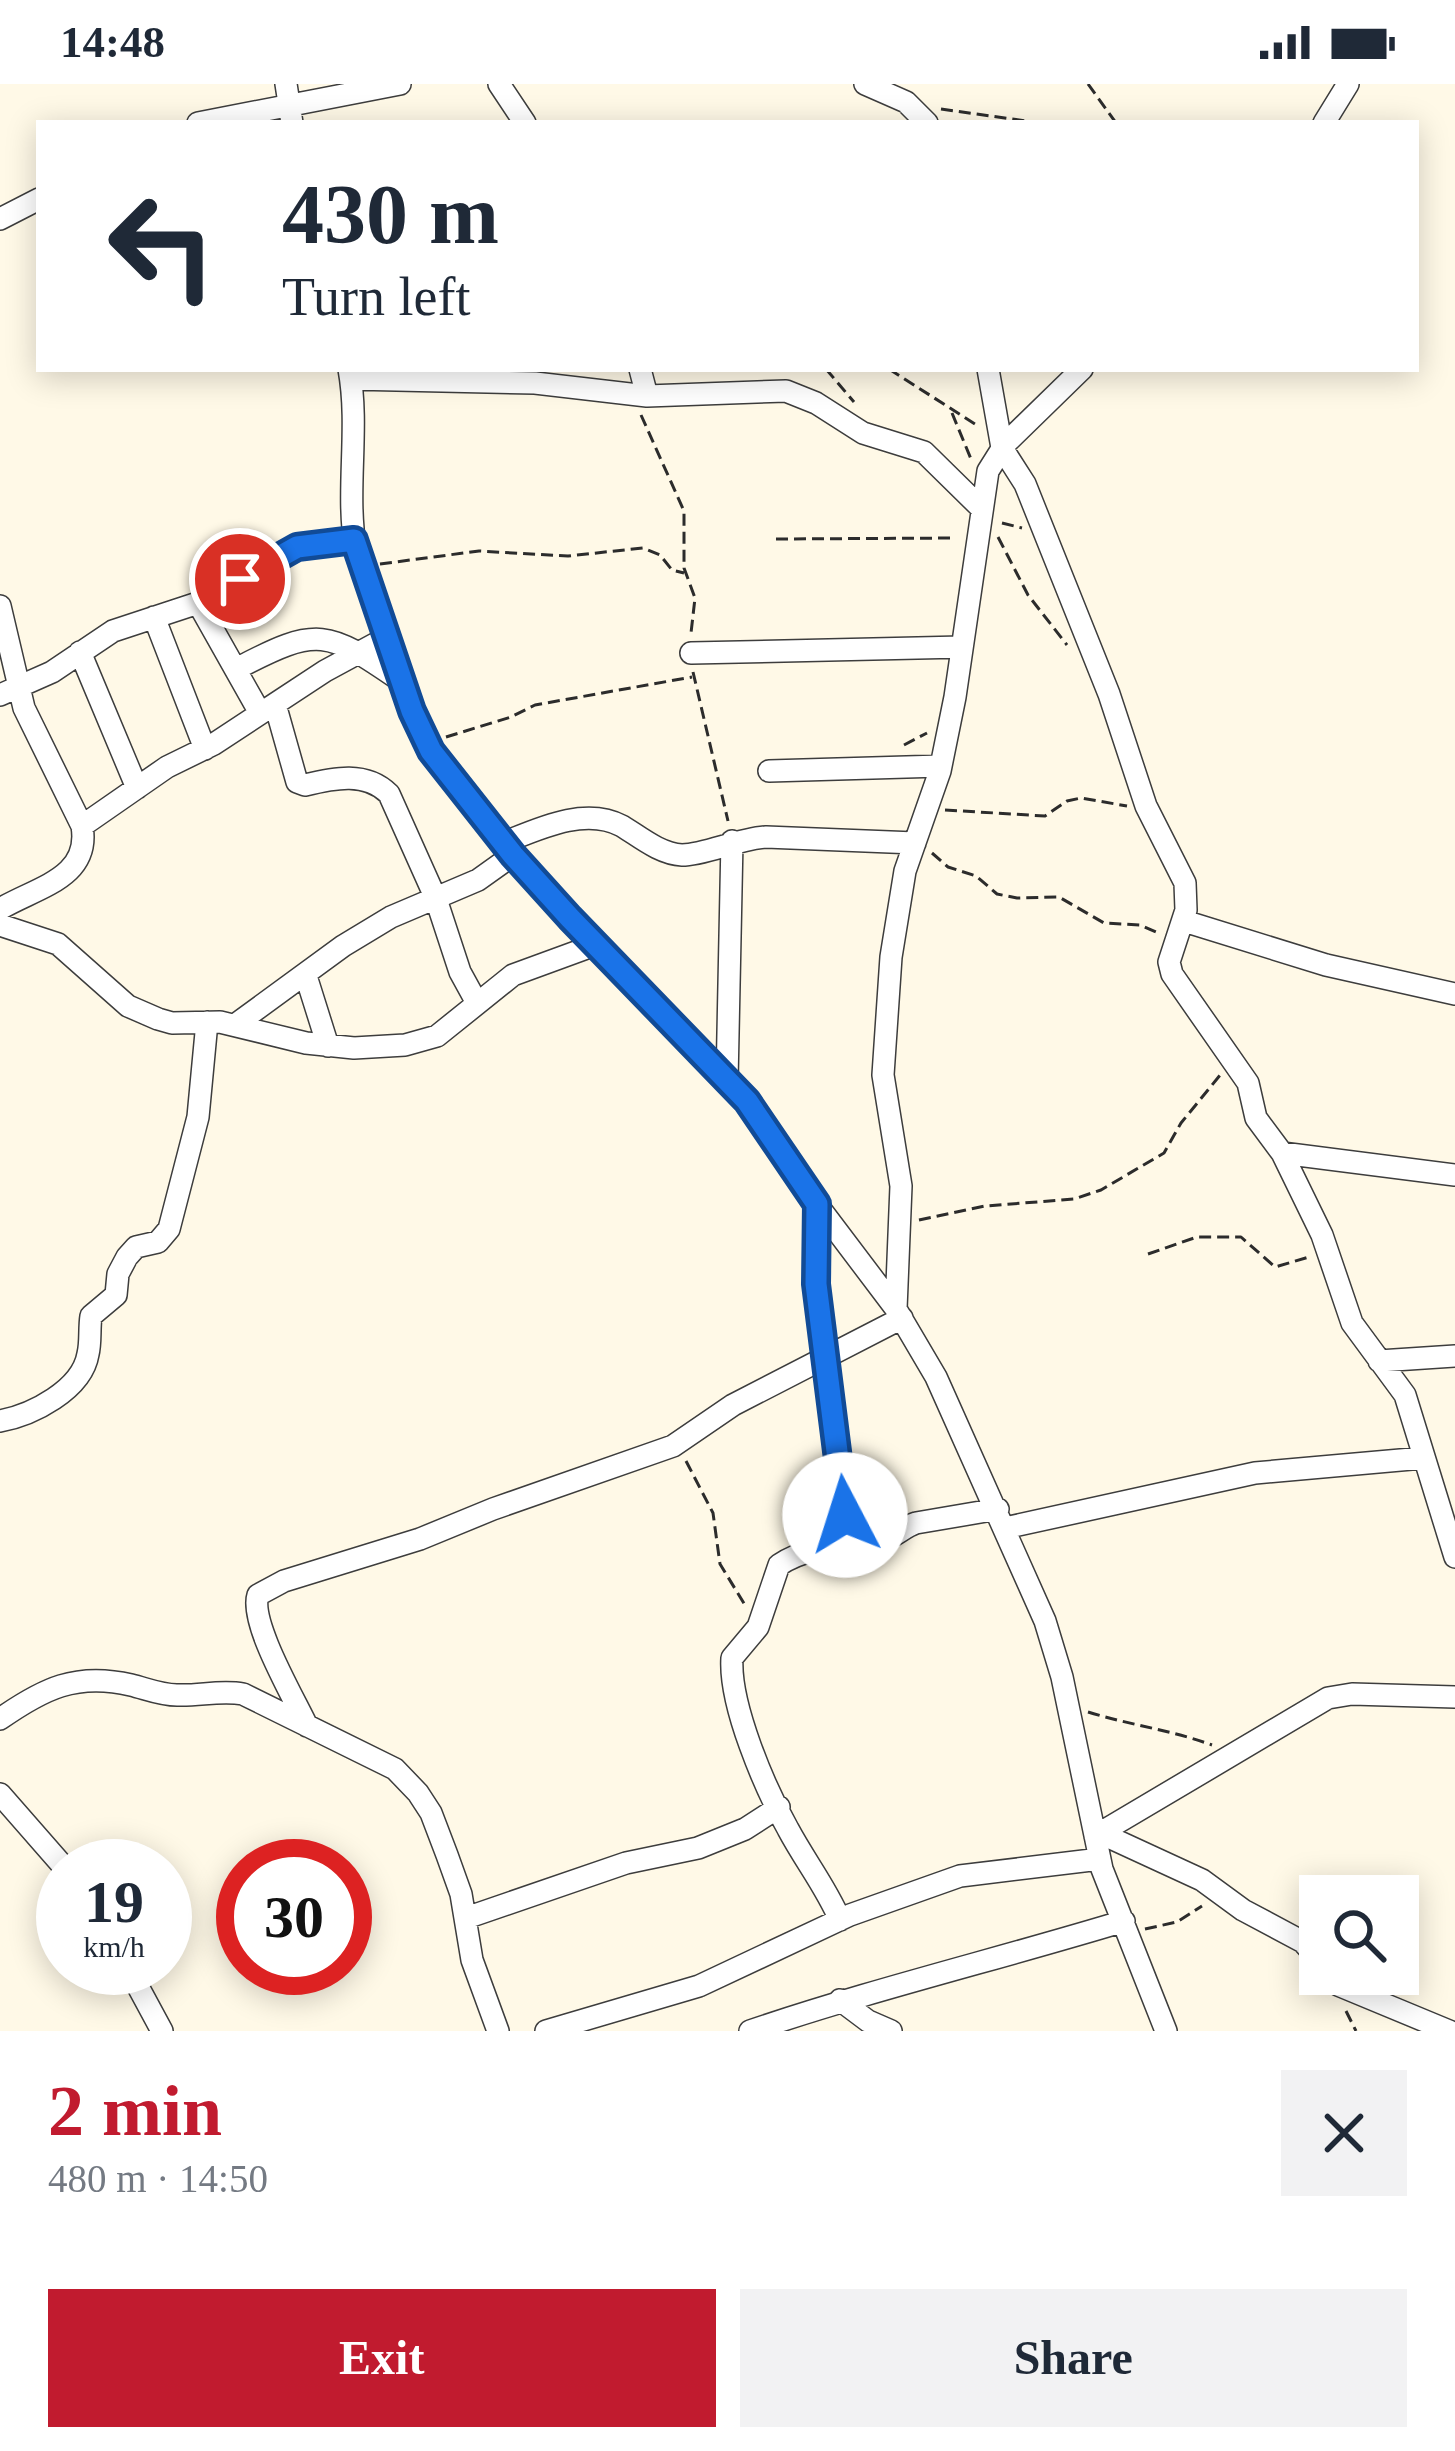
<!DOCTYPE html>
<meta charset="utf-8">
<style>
body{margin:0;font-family:Georgia,serif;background:#f2f2f3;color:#1f2937;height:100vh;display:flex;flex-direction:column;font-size:45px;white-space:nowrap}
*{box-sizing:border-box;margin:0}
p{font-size:39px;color:#747a83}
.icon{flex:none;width:66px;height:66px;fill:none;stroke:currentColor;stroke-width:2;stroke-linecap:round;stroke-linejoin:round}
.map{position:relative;height:1947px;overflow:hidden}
.drawer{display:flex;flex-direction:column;background:#fff;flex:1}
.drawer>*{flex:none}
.hud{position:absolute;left:36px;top:36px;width:1383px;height:252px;border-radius:0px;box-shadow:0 6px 30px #0003;background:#fff;color:#1f2937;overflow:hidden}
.fabs{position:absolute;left:1299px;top:1791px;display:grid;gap:24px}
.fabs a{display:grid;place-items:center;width:120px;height:120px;border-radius:0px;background:#fff;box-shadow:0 6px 30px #0003;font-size:60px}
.speed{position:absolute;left:36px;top:1755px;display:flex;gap:24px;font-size:60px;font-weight:700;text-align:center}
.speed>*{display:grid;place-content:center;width:156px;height:156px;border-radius:50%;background:#fff;box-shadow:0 6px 30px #0003;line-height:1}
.speed small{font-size:30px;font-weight:400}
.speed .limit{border:18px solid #d22;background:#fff;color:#111}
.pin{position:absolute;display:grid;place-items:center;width:102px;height:102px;color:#fff;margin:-51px;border:6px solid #fff;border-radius:50%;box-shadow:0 3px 12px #0007}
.me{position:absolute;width:132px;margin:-66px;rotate:355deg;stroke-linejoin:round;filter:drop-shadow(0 0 9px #0008)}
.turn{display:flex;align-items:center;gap:42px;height:252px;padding:0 48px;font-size:54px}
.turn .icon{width:156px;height:156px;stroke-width:2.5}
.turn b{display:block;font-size:84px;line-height:102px}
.round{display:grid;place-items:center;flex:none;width:126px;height:126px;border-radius:0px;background:#f2f2f3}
.headline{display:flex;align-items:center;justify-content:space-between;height:204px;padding:0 48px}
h1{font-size:72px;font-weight:700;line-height:90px;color:#c11b2f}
.action{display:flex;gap:24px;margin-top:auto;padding:24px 48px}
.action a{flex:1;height:138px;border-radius:0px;background:#c11b2f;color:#fff;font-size:48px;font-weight:700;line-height:138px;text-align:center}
.action a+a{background:#f2f2f3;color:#1f2937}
.status{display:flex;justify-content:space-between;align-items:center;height:84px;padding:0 60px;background:#fff;direction:ltr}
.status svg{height:33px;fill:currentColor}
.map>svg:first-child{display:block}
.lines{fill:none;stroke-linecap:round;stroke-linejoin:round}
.minor-casing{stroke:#3d3d3d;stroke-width:24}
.path{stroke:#2c2c2c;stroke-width:3;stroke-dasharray:12 6;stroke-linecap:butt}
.minor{stroke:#fff;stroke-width:21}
.route-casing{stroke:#114b97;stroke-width:30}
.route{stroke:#1a73e8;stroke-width:21}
</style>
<div class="status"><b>14:48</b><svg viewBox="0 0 49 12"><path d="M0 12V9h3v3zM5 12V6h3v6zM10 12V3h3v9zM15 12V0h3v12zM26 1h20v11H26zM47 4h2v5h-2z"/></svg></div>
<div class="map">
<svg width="1455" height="1947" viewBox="0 0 1455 1947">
<rect width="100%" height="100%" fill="#fff9e7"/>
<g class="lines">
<g class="minor-casing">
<path id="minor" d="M286,0L292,39
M499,0L525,39
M865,0L906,18L927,39
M198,39L400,0
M1324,39L1348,0
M0,135L39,115
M349,285C360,346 345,407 356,468L412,627L431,667L513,771L747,1017L780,1063L794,1090L896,1225L936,1293L1045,1537L1062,1593L1102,1785L1166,1947
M640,285L647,312
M988,285L1002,364L1025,400L1109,610L1146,722L1185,799L1186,826L1169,878L1172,890L1248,999L1256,1034L1282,1069L1322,1151L1352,1239L1405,1311L1455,1473
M351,295L535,299L647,312L786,307L816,319L863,349L924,368L980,423
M198,519L260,629
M0,522L24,624L82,742C91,794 37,803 0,825
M154,533L205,665
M80,568L137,704
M691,569L962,563
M238,584C318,542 327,546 401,597
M0,611L52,588L113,547L198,519L297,463L354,456
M275,620L297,698L305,701C334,694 366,687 389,710L436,815L460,888L477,919
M769,687L941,682
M82,742L167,683L214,660L325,587L386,554
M503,759C538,745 585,722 622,742C640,753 660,770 682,771C705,771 737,755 766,753L915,759
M1184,837L1326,881L1455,910
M0,841L58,860L128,922L158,935L172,939L220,938L306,959L354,964L405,961L437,952L513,891L595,861
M306,892L328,962
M235,941L343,862L391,833L478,796L513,771
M727,997L732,757
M1282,1069L1455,1091
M817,1120L816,1200L848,1459
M896,1225L901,1102L883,991L891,873L905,787L940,687L955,613L988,387L1005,360L1082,285
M1379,1277L1455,1272
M0,1337C32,1331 82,1306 88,1270C91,1258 89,1245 91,1232L116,1211L118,1190L127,1173L136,1163L158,1158L169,1145L198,1033L207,938
M1005,1444L1255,1389L1423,1374
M0,1635C43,1605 76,1588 131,1601C147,1605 161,1611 177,1611C200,1612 220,1606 243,1610L395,1685L418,1709L431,1729L447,1771L461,1810L472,1876L498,1947
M307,1642C294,1614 249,1538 258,1511L284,1497L420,1455L493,1425L673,1362L733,1321L902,1234
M0,1710L63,1782
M1100,1749L1202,1796L1243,1826L1303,1858L1320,1877
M1095,1752L1328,1614L1352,1610L1455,1613
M466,1834L626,1779L698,1764L745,1745L779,1723
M840,1836C826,1803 805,1777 788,1745C765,1704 729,1621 732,1574L758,1543L779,1481C810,1460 848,1463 882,1456C895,1454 903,1443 916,1439L998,1425
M128,1884L162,1947
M1328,1890L1338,1901L1449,1947
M840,1916L868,1937L891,1947
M546,1947L699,1902L850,1831L960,1792L1100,1775
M750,1947C874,1905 999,1875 1124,1837"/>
</g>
<path class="path" d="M1088,0L1116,39
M941,25L1040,39
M826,285L854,318
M889,285L978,342
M952,329L971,375
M641,331L684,427V484L695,514L691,549
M1002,439L1022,444
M998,453L1028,511L1067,561
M776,455L956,454
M380,480L479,467L568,472L643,464L660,471L672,486L684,489
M693,588L728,737
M446,653L511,633L535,621L692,593
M904,661L927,649
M945,726L1045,732L1067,717L1081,714L1127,722
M932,769L948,783L976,792L997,810L1017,814L1059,813L1104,839L1140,841L1156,848
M919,1136L985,1122L1074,1115L1101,1106L1164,1069L1181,1039L1221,990
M1148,1170L1197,1153H1241L1275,1183L1309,1173
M686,1377L713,1429L720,1480L745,1521
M1088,1628C1130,1641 1171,1646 1212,1661
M1145,1845L1177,1838L1202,1822
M1346,1927L1356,1947"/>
<use href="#minor" class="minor"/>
</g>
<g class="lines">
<g class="route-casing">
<path id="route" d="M240,495L297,463L354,456L412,627L431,667L513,771L570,834L747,1017L817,1120L816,1200L845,1431"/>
</g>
<use href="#route" class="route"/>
</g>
</svg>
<div class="fabs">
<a><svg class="icon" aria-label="search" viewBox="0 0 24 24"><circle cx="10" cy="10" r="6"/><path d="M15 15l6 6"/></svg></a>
</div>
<div class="speed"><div>19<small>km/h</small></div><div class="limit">30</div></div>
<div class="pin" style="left:240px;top:495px;background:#d93025"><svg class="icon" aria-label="arrive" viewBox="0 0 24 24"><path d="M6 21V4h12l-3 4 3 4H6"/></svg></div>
<svg class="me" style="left:845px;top:1431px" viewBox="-20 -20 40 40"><circle r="19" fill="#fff"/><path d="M0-13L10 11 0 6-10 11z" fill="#1a73e8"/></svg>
<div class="hud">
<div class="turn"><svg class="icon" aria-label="left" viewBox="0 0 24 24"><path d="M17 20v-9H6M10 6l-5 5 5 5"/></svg><div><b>430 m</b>Turn left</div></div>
</div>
</div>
<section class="drawer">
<div class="headline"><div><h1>2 min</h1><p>480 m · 14:50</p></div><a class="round"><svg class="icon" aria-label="close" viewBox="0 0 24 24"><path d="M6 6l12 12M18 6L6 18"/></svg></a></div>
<div class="action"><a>Exit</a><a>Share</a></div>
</section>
